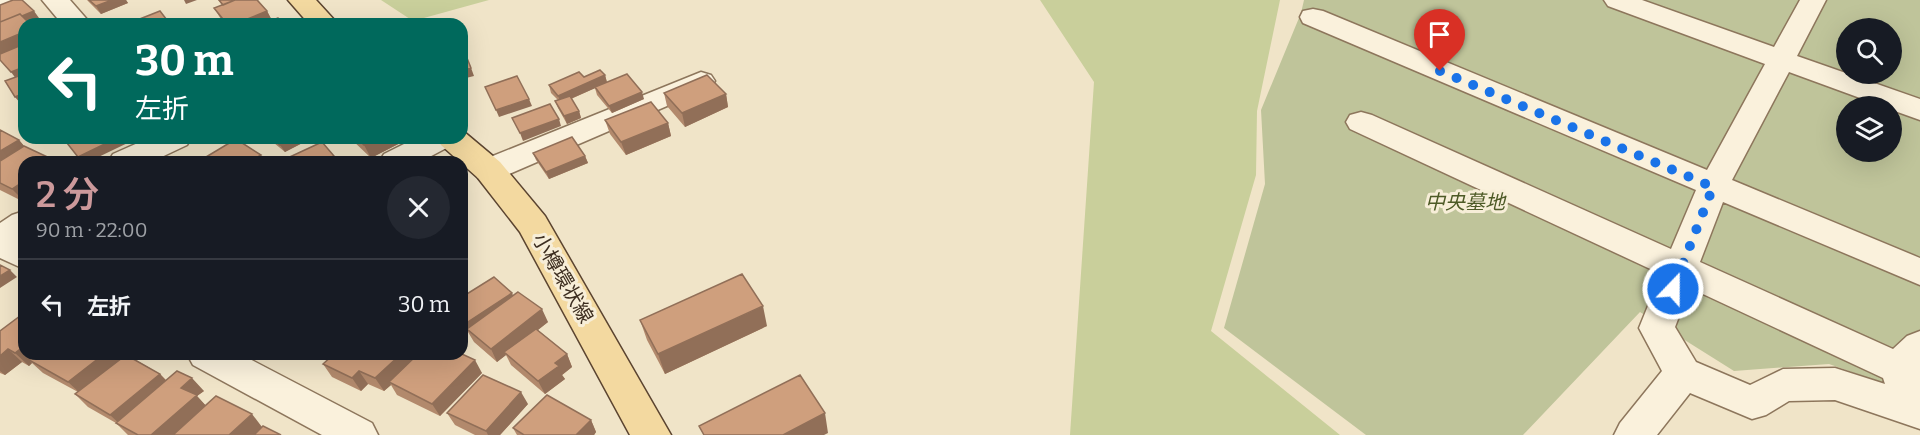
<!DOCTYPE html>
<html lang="ja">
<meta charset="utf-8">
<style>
body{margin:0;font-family:Bitter,"Noto Sans JP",serif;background:#242831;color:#f1f3f6;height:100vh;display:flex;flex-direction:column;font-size:22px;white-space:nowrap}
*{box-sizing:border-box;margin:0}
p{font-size:20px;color:#9ea1a6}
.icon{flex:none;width:33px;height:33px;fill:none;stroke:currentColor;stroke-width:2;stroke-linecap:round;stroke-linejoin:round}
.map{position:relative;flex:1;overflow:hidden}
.details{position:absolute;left:18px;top:156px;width:450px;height:204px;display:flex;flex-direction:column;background:#171b24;border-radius:18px;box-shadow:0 6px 24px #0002}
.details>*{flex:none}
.top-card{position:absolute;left:18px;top:18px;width:450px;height:126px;border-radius:18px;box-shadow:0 6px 24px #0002;background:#00695c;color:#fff;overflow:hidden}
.fabs{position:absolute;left:1836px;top:18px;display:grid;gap:12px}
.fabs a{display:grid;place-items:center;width:66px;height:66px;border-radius:50%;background:#171b24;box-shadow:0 6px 24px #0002;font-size:30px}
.pin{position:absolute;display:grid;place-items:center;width:51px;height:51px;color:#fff;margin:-62px -26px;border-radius:50% 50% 50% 0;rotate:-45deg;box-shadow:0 0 6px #0007}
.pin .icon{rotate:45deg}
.me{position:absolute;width:66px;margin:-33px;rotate:22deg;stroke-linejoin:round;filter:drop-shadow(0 0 4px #0008)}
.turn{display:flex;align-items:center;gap:21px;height:126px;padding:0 18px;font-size:27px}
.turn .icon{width:78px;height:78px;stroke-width:2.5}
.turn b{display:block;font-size:42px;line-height:51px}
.round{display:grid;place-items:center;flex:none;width:63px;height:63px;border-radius:32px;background:#242831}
.overview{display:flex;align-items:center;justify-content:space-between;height:102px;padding:0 18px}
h1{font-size:36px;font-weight:600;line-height:45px;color:#cc999b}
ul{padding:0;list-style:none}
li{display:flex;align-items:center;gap:18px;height:90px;padding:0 18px;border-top:2px solid #363941}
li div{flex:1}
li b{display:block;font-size:22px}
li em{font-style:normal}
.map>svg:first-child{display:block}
.green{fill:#c9cf9b}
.cemetery{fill:#bfc49a;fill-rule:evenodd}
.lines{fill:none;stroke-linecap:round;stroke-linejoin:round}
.minor-casing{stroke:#8d765c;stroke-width:3}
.major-casing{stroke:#5b4430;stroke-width:3}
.minor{fill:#faf1dc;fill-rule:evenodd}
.major{fill:#f3d9a0;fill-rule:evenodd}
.wall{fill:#b2896c}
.shaded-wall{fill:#916f58}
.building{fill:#cf9f7d;stroke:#916f58;stroke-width:1.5}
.route{stroke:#1a73e8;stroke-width:10;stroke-dasharray:0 18}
.labels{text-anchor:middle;stroke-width:6;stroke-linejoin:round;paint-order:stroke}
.park-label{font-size:20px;font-style:italic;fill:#4d5a26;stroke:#f7eed8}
.street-label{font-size:20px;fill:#3d2e20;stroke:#f7eed8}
</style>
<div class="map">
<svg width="1920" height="435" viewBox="0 0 1920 435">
<rect width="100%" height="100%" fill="#f0e4c8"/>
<path class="green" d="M381,0H489L413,21Z
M1040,0H1280L1257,111L1256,175L1211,331L1340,435H1070L1094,82Z"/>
<path class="cemetery" d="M1304,0H1920V396L1829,364L1734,371L1640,312L1523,435H1366L1224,328L1265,184L1261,110L1301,13ZM1846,28H1892V74H1846ZM1846,106H1892V152H1846Z"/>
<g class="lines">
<g class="minor-casing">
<path id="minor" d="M0,0H19L15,6L0,10Z
M42,0H70L91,24H62Z
M1604,0H1642L1774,47L1800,0H1826L1797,56L1920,99V120L1892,110V106H1882L1789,72L1732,180L1920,258V285L1723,202L1700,262L1893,349L1907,336L1920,331V429L1835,400L1789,401L1766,415L1752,419L1690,393L1657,435H1614L1620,423L1662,371L1639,328L1661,274L1350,129L1346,122L1350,115L1361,112L1372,115L1671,249L1696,190L1303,23L1300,17L1303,11L1313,9L1323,11L1707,170L1765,64L1608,6ZM1690,288L1883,378L1885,384L1835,368L1783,369L1750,385L1696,362L1675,327Z
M701,72L711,75L715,81L711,87L500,178L489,181L478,178L473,170L478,162Z
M149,138H191L187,145L151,162H108L113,154Z
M416,138H456L452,145L420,162H379L384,154Z
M24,211V269L0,258V223L12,215Z
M187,354H240L372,423L378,435H322L193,365Z"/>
</g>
<g class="major-casing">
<path id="major" d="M288,0H316L338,24H309Z
M463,131L500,162L545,216L671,435H630L520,232L478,178L441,145L437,138H462Z"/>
</g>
<use href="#minor" class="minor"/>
<use href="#major" class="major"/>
</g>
<path class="wall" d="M87,0H126L128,3L101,14Z
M218,0H258L267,11L272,21L285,24H224L214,8L222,5Z
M605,75L607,82L644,99L612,113L597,95L595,88L571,99L579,111L581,118L567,124L558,108L555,101L558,100L551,93L549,85L584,77Z
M664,93L726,94L728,107L685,127L667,106Z
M605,120L668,123L671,136L626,155L610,134Z
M0,130L19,140L24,146L57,162H24V202L0,190Z
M268,138H312L285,152Z
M350,138H408V139L371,158Z
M533,153L585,156L588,163L549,179L536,160Z
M513,296L548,322L538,330L567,354L572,367L562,375L565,379L545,394L511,365L506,355L497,362L474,342L468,332L466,333L462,330V297Z
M640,320L767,326L665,374L647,340Z
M0,331L126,354L160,374L166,380L204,391L197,396L206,406L254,435H128L116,423L88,407L75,394L78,392L43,373L32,363L29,366L22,362L5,375L0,373Z
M331,354H462L482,373L440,416L397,395L391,385L384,391L368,384L361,391L332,377L323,364L333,355Z
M528,404L500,435H475L455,425L447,413Z
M591,420L596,432L594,435H517L513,428Z"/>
<path class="shaded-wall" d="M112,0H126L128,3L101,14L96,6Z
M184,0H197L186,4Z
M34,11L39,18L25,24L0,25Z
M267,11L274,24H235Z
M24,32V50L0,60V42Z
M470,65L474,76L462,79V71Z
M24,67V77L17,80L11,72Z
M605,75L607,83L561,103L558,96Z
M642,92L644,99L612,113L609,106Z
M24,93V103L21,104L15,97Z
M726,94L728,107L685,127L682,113Z
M529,99L532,106L499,117L496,110Z
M579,111L581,118L567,124L564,116Z
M559,119L561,126L523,141L520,133Z
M668,123L671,136L626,155L621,142Z
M117,138H138L88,162H83L78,157Z
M228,138H242L243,140L232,145Z
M294,138H312L285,152L280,145Z
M377,138H408V139L371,158L364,145Z
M19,140L30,153L0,171V151Z
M261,155L265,162H249Z
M334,156L338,162H322Z
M585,156L588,163L549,179L546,172Z
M24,181V201L12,189Z
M10,270L17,277L0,288V276Z
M512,293L515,300L467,329L468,332L466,333L462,326Z
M763,306L767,326L665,374L658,354Z
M542,309L548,322L507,354L504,352L506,355L497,362L491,349Z
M24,346V354H44L29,360L32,363L29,366L15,353Z
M8,349L22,362L5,375L0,371V356Z
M104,354H126L129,357L82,395L68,382Z
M401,354H422L389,382L391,385L384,391L375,378Z
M567,354L572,367L562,375L565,379L545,394L538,381L555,363Z
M475,360L482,373L440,416L432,404Z
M359,371L368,384L361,391L352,378Z
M160,374L172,387L123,427L110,415Z
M192,378L204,391L197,396L208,408L178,435H151L181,388Z
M521,392L528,404L500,435H488L486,431Z
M825,413L828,433L824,435H783Z
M252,414L262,427L254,435H229Z
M591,420L596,432L594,435H576Z"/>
<path class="building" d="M13,0H22L34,11L22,16L20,14L0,22V5Z
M89,0H112L96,6Z
M219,0H235L223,5Z
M235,0H257L267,11L235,24H227L214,8Z
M160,11L170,24H127Z
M20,14L30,24H24V32L0,42V22Z
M278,18L285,24H265Z
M256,21L259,24H249Z
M24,44V67L11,72L0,60V54Z
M467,58L471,68L462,71V59Z
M600,70L605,75L558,96L549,85L579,72L584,77Z
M24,74V93L15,97L5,81Z
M627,74L642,92L609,106L595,87Z
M707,75L726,94L682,113L664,93Z
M517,76L529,99L496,110L485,87Z
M570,96L579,111L564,116L555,101Z
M651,102L668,123L621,142L605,120Z
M550,104L559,119L520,133L512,118Z
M0,130L19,140L0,151Z
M572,137L585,156L546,172L533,153Z
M78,138H117L78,157L67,143Z
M272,138H294L280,145Z
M357,138H377L364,145Z
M236,139L261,155L249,162H205L201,160Z
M322,142L334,156L322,162H282L281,161Z
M24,146L56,161L55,162H24V181L12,189L0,183V161Z
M0,265L10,270L0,276Z
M742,274L763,306L658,354L640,320Z
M494,277L512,293L462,326V297Z
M518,292L542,309L491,349L467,329Z
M24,313V346L15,353L8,349L0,356V331Z
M536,329L567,354L555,363L559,366L538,381L504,352Z
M37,354H104L68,382L29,360Z
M334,354H401L375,378L359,371L352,378L323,364Z
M418,354H462L475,360L432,404L389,382Z
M126,355L160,374L110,415L75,394Z
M177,371L192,378L181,388L197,395L151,435H138L116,423Z
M483,375L521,392L486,431L447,413Z
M800,375L825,413L783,435H704L699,426Z
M547,395L591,420L576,435H524L513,428Z
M216,396L252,414L229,435H173Z
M263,426L281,435H254Z"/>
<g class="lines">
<path class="route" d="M1440,71L1713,187L1673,289"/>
</g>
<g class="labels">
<g class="park-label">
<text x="1465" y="209">中央墓地</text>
</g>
<g class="street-label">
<text transform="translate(563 278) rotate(60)" y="7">小樽環状線</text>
</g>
</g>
</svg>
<div class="fabs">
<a><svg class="icon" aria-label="search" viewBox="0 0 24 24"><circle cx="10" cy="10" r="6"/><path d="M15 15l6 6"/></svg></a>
<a><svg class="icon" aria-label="layers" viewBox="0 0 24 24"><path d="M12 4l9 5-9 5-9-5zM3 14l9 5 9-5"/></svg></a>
</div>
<div class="pin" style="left:1440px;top:71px;background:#d93025"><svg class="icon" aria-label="arrive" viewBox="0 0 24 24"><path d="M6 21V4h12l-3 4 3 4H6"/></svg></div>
<svg class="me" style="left:1673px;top:289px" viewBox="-20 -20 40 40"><circle r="17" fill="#1a73e8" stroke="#fff" stroke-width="3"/><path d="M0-11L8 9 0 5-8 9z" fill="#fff"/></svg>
<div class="top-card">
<div class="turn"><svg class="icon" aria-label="left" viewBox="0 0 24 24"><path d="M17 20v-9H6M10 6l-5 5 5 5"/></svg><div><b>30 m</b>左折</div></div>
</div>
<section class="details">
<div class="overview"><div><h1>2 分</h1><p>90 m · 22:00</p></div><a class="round"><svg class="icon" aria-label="close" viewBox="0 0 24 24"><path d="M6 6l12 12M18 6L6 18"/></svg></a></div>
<ul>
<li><svg class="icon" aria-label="left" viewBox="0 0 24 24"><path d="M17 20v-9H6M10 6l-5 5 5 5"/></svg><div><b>左折</b></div><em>30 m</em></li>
</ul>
</section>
</div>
